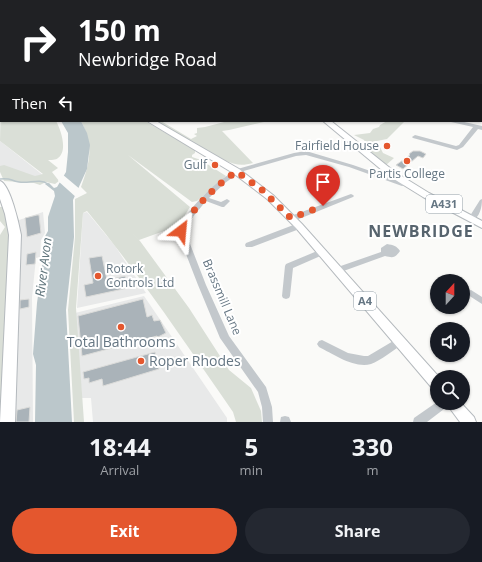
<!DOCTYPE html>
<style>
body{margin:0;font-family:"Open Sans",sans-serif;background:#242831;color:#f1f3f6;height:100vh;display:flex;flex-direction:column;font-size:15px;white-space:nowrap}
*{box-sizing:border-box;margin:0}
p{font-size:13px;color:#9ea1a6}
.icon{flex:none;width:22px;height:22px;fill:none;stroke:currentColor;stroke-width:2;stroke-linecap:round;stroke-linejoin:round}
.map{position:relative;height:422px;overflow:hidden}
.panel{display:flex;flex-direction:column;background:#171b24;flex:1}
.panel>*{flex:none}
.guide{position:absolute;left:0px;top:0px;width:482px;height:122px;box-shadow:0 1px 3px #0004;background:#202124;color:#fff;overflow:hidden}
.needle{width:26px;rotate:21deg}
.buttons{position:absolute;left:430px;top:274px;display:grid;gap:8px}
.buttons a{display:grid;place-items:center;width:40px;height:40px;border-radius:50%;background:#171b24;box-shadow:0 1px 3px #0004;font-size:20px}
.pin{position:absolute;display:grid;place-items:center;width:34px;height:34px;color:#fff;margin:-41px -17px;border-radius:50% 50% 50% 0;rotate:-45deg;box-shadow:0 0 4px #0007}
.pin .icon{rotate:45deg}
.me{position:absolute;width:44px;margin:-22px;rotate:29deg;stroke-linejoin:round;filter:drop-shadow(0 0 3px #0008)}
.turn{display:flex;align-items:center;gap:14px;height:84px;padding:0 12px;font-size:18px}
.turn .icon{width:52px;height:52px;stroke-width:2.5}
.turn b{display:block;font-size:28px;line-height:34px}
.then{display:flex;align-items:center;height:38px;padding:0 12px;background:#0003;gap:8px;font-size:15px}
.eta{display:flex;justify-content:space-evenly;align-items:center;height:68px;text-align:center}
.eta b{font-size:24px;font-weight:700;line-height:28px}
.cta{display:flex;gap:8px;margin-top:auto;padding:8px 12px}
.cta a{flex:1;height:46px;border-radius:24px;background:#e4572e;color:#fff;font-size:16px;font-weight:700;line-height:46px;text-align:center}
.cta a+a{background:#242831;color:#f1f3f6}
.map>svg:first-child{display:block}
.built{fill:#e8e9e9}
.green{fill:#dadfd7}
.water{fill:#bbc7cb}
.pier{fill:#fafaf8}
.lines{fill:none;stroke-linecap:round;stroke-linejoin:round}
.stream{stroke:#bbc7cb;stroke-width:1.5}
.building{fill:#aab3b9;stroke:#dcdcda}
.major-casing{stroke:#b5babe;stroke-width:2}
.highway-casing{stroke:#b4b9bd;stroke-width:2}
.minor{fill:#c3c8cc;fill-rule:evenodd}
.major{fill:#fff;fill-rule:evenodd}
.highway{fill:#fff;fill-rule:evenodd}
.route{stroke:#e4572e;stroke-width:7;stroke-dasharray:0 12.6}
.poi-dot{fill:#e4572e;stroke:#fff;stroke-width:1.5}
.labels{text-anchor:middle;stroke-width:4;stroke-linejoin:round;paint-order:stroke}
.shield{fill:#fff;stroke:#939fa8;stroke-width:1}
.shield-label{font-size:11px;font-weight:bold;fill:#657683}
.poi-label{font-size:12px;fill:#657683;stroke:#fff;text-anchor:end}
.street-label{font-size:12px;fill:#657683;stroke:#fff}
.water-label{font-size:13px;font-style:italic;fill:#60757c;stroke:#fff}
.near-poi-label{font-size:14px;fill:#657683;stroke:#fff}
.district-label{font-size:16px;font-weight:bold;letter-spacing:1px;fill:#57646e;stroke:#fff}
</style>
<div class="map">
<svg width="482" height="422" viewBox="0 0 482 422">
<rect width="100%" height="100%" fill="#fafaf8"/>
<path class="built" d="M0,141L44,176L40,178L0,169Z
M43,212L45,233L41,240L40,257L36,258L32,297L33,422H12L20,236L19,220Z
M87,212L115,246L146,293L77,308L83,213Z
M144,296L227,418V422H93L91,398H82L75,313Z"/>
<path class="green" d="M1,90V121H56C61,130 68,151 58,158C56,160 51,160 48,160L58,168L52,172L59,181L55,184L46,182L40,185L34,183L4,181L0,172V166L4,165L35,176L43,174L0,141Z
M81,121H145L195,150V153L192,155V157L201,160L226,176L197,201L192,202L128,155L190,207L178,226L139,240L131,232L140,241L189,308L229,370L251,388L261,411L262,422H236L233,412C186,344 140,275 87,211L83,213L76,308L84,422H74L68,310L75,237V199L87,193L81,187C90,162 94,146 81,121Z
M155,121H161L191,139L197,136L194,134L197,133V128L205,127L228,121L264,122L229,130L222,131L253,163C242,166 236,165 226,161Z
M387,121H405L387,139L372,142L380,147L383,153L394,158L385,166L360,146L366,144L364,140L354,135L370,133L373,129L379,127L380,125Z
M0,207H2L6,215L11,236L0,422V235L5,227L0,221Z"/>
<path class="water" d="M61,121H81L87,133L90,145L87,169L73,200L74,237L66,310L72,422H35L36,365L33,354L37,303L43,259V240L48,231V217L55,196L54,191L45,184L49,183L54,188L57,187L66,172L68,152V133Z"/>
<path class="pier" d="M62,174L81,190L77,198L58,181Z"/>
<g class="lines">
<path class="stream" d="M0,179C12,178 9,180 19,182C29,184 39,178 48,184"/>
</g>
<path class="building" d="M413,151H420L426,154L423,158L418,156L403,169L396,165L410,155L409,154Z
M37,215H39L41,233L27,237L25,218Z
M36,252L35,264L26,265L27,254Z
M102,256L107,280L125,276L128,288L86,297L84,285L93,283L89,258Z
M29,299V307L20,309V300Z
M143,299L147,317L152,315L154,321L160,320L166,333L158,337L157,336L82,356L78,316Z
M155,352L159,369L103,386L102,379L89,383V378L84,379L83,372Z
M30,407L29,422H16L17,410Z"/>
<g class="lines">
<g class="major-casing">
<path id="major" d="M128,0H132V1H128Z
M0,87H1V91H0Z
M147,121H156L239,169L273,195L302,224L439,377H437V390L432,388L296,228L267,199L233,173Z
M323,121H331L395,172L429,193L482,221V228L423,197L389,176Z
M446,403H461L474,417L476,422H460Z"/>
</g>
<g class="highway-casing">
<path id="highway" d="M0,181C10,184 19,224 21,235L15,422H0L9,235L5,214L0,199Z"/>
</g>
<path class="minor" d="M481,10H482V13H481Z
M481,56H482V58H481Z
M481,72H482V75H481Z
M450,121H460L482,126V130L478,129L463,147L457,150L413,138L412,137L415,135L456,146L459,145L473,127L451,122Z
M306,151L353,165L402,182L407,181L410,183L409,184L402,186L349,167L306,155L296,156L240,172L225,183L209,198L221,202L227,199L230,201L224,207H222L206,201L192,218L185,231L206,285L229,336L266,387L272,407L273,422H263L262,407L258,392L220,338L198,285L177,231C188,209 212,184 233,172L234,170L294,153Z
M351,194L353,195L354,196L353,197L294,221H291L287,219L288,217Z
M482,199C482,207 480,217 472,221H469L468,219L480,200Z
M296,224H299L303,226L302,228L252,247H246L245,245L246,243Z
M387,244C393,245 397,246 400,251C395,258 393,258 385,256L338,273L335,272L334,270L335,268L381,252V248Z
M322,249L325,250L326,252L325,254L293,268L290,296L289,298L286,299L283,298L282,296L285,266L286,264Z
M471,290L482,297V304L468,295L467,293L468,291Z
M400,337L403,338L405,341L403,344C395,349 380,361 371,364C355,369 333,354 319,347L317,344L319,341L322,340L348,353L364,356H368Z
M437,402V403H449L448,406L427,422H413L414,418Z
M285,416L289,417L291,422H280L281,417Z"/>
<use href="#major" class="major"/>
<use href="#highway" class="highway"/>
</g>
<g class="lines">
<path class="route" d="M181,231C185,216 223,178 237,172L261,189L291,218L323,206"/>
</g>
<g class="poi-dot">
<circle cx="387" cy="146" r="4"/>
<circle cx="407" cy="161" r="4"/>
<circle cx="215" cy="165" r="4"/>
<circle cx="98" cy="276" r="4"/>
<circle cx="121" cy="327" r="4"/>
<circle cx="141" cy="361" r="4"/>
</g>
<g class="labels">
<g class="shield">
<rect x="426" y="195" width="36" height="18" rx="3"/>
<rect x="354" y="292" width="22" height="18" rx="3"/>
</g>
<g class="shield-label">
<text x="444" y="208">A431</text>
<text x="365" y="305">A4</text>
</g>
<g class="poi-label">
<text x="379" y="150">Fairfield House</text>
<text x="207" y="169">Gulf</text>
<text x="407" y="178" text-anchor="middle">Partis College</text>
<text x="106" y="273" text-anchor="start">Rotork<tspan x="106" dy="14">Controls Ltd</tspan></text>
</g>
<g class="street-label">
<text transform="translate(222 297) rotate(67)" y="4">Brassmill Lane</text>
</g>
<g class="water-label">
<text transform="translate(43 267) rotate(-83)" y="5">River Avon</text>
</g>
<g class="near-poi-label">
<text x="121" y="347">Total Bathrooms</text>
<text x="149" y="366" text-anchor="start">Roper Rhodes</text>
</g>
<g class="district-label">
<text x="421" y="237">NEWBRIDGE</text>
</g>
</g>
</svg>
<div class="buttons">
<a><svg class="needle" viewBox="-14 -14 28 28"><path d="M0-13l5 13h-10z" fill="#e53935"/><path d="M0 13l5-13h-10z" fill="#9ea1a6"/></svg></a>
<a><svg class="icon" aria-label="sound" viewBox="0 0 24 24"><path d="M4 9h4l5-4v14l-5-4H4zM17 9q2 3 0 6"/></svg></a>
<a><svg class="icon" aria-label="search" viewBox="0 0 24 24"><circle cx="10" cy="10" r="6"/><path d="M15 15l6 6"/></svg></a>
</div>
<div class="pin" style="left:323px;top:206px;background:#d93025"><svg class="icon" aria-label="arrive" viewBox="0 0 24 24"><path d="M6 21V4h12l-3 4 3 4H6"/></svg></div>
<svg class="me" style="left:181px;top:231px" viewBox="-20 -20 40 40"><path d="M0-17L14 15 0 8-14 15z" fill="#e4572e" stroke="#fff" stroke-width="4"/></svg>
<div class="guide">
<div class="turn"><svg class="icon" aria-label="right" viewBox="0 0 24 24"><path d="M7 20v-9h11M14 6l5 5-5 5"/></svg><div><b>150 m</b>Newbridge Road</div></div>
<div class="then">Then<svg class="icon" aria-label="left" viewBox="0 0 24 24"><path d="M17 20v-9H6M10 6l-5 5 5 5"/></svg></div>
</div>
</div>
<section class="panel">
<div class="eta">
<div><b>18:44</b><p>Arrival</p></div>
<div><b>5</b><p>min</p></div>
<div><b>330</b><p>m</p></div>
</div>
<div class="cta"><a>Exit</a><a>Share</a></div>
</section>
